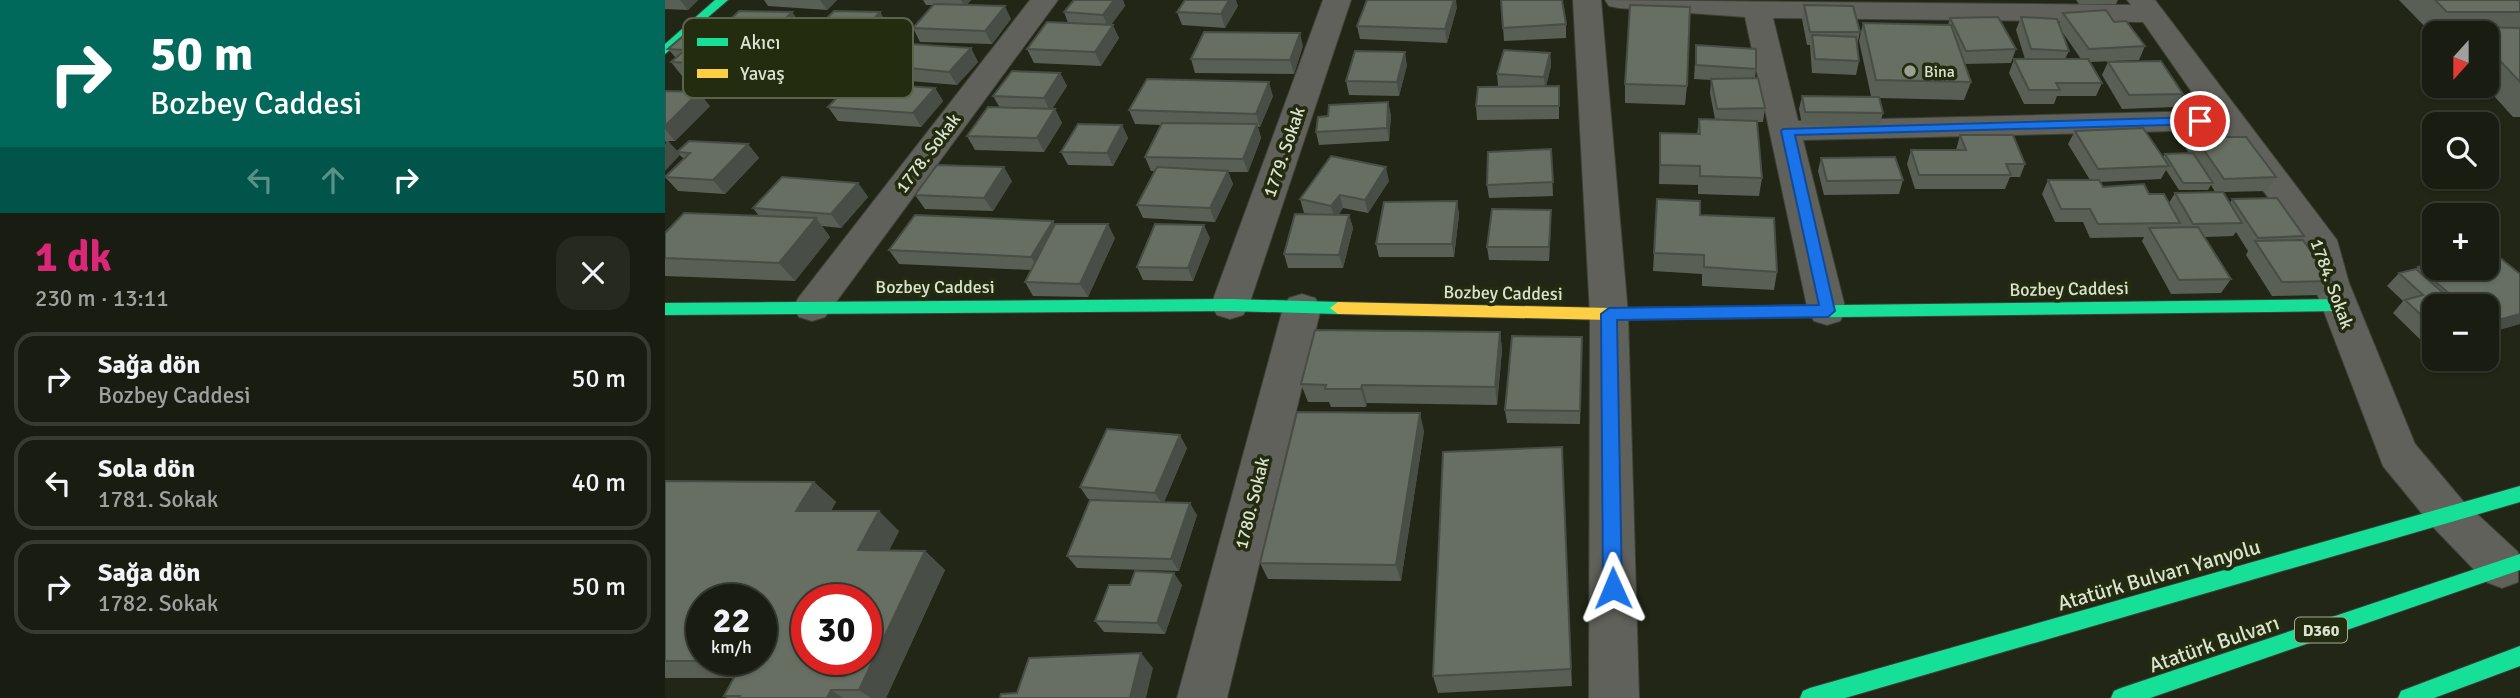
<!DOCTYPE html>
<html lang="tr">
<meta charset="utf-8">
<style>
body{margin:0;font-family:Signika,sans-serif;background:#26291e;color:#f1f3f6;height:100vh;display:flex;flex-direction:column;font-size:26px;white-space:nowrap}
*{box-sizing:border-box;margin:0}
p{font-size:23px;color:#9fa19f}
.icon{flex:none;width:38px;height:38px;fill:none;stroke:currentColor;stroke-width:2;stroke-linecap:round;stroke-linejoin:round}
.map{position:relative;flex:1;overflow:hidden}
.sheet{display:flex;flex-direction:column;background:#191c10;width:665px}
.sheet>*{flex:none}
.top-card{background:#00695c;color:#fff;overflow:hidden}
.needle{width:46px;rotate:201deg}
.buttons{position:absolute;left:1757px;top:21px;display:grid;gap:14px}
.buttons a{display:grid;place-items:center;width:77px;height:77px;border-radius:14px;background:#191c10;box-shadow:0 2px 5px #0004,0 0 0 2px #373a30;font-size:35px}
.speed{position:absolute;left:21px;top:584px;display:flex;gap:14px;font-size:35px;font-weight:700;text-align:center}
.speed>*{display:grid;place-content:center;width:91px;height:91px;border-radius:50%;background:#191c10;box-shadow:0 2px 5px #0004,0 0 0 2px #373a30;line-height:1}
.speed small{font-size:18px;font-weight:400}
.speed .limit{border:10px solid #d22;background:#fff;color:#111}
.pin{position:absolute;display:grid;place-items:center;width:60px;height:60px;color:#fff;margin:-30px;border:4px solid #fff;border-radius:50%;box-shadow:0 2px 7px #0007}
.me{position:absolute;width:77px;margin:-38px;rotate:359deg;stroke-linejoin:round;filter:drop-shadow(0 0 5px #0008)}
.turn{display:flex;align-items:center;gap:24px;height:147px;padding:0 35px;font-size:32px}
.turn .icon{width:91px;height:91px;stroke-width:2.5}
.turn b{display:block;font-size:49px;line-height:60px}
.lanes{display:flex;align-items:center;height:66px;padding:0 35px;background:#0003;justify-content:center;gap:35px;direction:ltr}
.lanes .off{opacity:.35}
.round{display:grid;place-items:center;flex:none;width:74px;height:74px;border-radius:21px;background:#26291e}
.headline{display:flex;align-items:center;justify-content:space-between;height:119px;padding:0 35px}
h1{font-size:42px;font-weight:700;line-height:52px;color:#db2777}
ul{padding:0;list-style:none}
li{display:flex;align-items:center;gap:21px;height:94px;margin:0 14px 10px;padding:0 21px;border:4px solid #373a30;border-radius:21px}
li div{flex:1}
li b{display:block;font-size:26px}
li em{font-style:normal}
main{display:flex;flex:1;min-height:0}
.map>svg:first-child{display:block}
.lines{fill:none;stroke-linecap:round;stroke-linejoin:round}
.street-casing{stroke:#3e4236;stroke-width:2}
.fast-casing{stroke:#3e4236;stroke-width:2}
.slow-casing{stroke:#3e4236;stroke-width:2}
.street{fill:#60615a;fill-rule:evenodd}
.fast{fill:#16e098;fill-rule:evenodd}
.slow{fill:#ffcf43;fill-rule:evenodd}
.wall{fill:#595f54;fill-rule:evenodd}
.shaded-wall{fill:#484d45}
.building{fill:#676e62;stroke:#484d45;stroke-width:2;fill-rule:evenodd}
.route{fill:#1a73e8;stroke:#114b97;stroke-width:2}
.poi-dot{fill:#9ba090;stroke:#242c10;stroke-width:2.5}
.labels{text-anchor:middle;stroke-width:7;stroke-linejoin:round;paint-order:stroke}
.far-poi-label{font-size:16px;fill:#dce2d1;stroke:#242c10;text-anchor:start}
.shield{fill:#242c10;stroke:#a5ab97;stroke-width:2}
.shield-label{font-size:16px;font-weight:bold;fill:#dce2d1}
.street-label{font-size:18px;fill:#dce2d1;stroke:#242c10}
.near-street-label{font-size:21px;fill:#dce2d1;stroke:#242c10}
.key{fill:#242c10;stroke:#5b634a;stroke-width:2}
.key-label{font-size:19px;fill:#dce2d1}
</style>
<main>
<section class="sheet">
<div class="top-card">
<div class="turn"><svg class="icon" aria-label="right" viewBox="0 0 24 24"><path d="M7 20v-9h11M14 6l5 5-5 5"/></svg><div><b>50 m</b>Bozbey Caddesi</div></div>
<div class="lanes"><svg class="icon off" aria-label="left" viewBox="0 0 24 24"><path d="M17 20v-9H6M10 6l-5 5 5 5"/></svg><svg class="icon off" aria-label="ahead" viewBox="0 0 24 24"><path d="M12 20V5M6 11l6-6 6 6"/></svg><svg class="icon" aria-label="right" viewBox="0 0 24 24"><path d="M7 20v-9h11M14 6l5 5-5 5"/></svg></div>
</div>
<div class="headline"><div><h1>1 dk</h1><p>230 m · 13:11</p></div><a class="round"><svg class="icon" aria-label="close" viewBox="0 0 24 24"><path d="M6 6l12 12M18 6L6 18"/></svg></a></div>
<ul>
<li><svg class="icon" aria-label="right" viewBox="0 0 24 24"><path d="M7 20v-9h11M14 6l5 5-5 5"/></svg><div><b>Sağa dön</b><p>Bozbey Caddesi</p></div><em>50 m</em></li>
<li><svg class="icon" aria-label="left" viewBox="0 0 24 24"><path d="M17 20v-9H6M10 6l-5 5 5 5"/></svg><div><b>Sola dön</b><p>1781. Sokak</p></div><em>40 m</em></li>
<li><svg class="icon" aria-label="right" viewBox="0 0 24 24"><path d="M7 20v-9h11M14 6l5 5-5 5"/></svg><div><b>Sağa dön</b><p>1782. Sokak</p></div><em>50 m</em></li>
</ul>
</section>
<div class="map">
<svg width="1855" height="698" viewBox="0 0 1855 698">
<rect width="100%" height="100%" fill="#212616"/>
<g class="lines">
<g class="street-casing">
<path id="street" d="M365,0H393L160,317L147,321L134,317L128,307L134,297Z
M658,0H686L584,305L578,315L565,319L552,315L546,305Z
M908,0H936L963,314L974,698H924L925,314Z
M940,0L1466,5L1462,0H1490L1672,240L1684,283L1750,444L1798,501L1853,552V582L1837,588L1821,582L1768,527L1718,466L1648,283L1637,243L1553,130L1138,140L1181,311L1175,321L1162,325L1149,321L1143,311L1080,17L954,8L944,6ZM1108,18L1478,22L1540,111L1133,121Z
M637,294L650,298L656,308L562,698H512L618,308L624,298Z"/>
</g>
<g class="fast-casing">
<path id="fast" d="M50,0H63L0,54V44Z
M565,299L673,302L681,308L673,314L565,311L0,315V303Z
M1675,299L1683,305L1675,311L1101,318L1093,312L1101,306Z
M1855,486V502L1180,698H1135L1138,691L1145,688Z
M1855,554V570L1485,698H1446L1449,691L1456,688Z
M1855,646V666L1769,698H1733L1736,691Z"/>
</g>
<g class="slow-casing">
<path id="slow" d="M673,302L944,308L1101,306L1109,312L1101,318L944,320L673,314L665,308Z"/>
</g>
<use href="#street" class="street"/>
<use href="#fast" class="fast"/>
<use href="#slow" class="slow"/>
</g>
<path class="wall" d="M0,0H33L23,10L0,9Z
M99,0H172L162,10L103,6Z
M258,0H306L302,4L346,19L327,44L255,42L248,28L268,5H261Z
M409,0H458L460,6L446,25L454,38L436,66L369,63L362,49L403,23L399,12Z
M836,0L901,24V38L839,41Z
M1411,0H1453L1451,4H1414Z
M1734,0H1855V117H1848L1820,86H1822V33H1766Z
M1139,5L1195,32L1192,45L1194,61L1191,75L1147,73L1145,45H1142L1137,19Z
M573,6L560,28L517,25L512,12Z
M792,7L782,43L695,39L692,26Z
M127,12L136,25L120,41L150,43L145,35L215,12L223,26L201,50L182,49L191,63L167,88L21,81L6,62L11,58L3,49L51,38L49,35Z
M1398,13L1449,22L1480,46L1474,60L1425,62L1437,83L1431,96H1392L1389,104H1359L1344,73L1349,59H1360L1351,30L1356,17L1394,24ZM1396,30L1416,59H1400L1404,51Z
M1285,18L1351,49L1346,63L1299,64L1306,82L1299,100L1214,98L1218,113L1214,126L1137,125L1134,109L1137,96H1206L1194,41L1198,23L1283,25Z
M1031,45L1091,69L1090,78L1100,108L1098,122H1092L1097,178L1094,196L1033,194V185L994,184L995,133L1032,134L1034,119H1050L1045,93L1046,80L1029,79Z
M638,46L629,74L530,73L526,59Z
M306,48L313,62L292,85L232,80L223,66Z
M885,53L886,66L881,86H894V119L812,120L811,106L833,86L832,74Z
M1443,62L1518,94L1511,107L1457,109L1437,75Z
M742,65L734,96L684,95L681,81Z
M395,73L402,86L387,109H390L397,123L379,152L310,150L302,136L335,108L328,96Z
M960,84L1022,86L1020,105L960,103Z
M270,88L278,101L256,127L173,121L163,107Z
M0,91L45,106L10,141H3L13,152L83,144L94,158L60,194L13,191L0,177L19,159L0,141Z
M608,96L595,127H593L596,138L583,172H563L568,184L550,222L478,218L472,205L490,171H486L480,157L496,125L470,124L464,110Z
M723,102L726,116L724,141L654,145L651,132L663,116Z
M1521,124L1562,137L1611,177L1602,191L1558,192L1565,203L1567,199L1639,236L1636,240L1667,281L1656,295L1607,296L1581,255L1583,251L1571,232L1568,236L1540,237L1566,279L1556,293L1506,294L1477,241L1479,237L1425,238L1418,222H1390L1377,194L1383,180H1425L1403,144L1410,131L1498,157L1500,154L1524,153L1513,138ZM1501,170L1514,190H1543L1546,185L1550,192L1510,193L1504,203L1484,194L1438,187L1435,182L1496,179Z
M457,125L463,138L448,166L403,165L396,152Z
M1295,135L1360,164L1355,177H1345L1340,189H1250L1242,164L1246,150H1291Z
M886,149L888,196L824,198L822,185Z
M1156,158L1238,180L1234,194L1159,195L1153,171Z
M347,181L328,211L260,209L250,195Z
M724,181L703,213L678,208L673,215H684L688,228L678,268H623L619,254L646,214L639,213L635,199Z
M193,183L203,197L176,228L157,226L165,237L130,281L0,276V233L94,216L88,208Z
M992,199L1035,215L1112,272L1109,290L1037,286V274L988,271Z
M792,201L794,215L789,257H714L711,244Z
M388,221L390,225L450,238L423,297L368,296L360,282L366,270L234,264L224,250Z
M886,223L884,261L824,260L822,247Z
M545,238L528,281L478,280L472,267Z
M1753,267L1855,324L1822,333V306H1769V348L1765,349L1728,313L1738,301L1722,286L1734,273L1751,269Z
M835,332L837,350L832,405L702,403L701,407H666L664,402H643L636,384Z
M917,350L915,424L842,423L840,410Z
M759,431L736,581L603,579L595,563Z
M897,447L907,686L773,693L768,676Z
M522,448L499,502L532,515L514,571L412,568L402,556L451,501L423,499L415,487Z
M0,481L149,482L171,502L166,511L234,531L224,550L260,551L280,570L221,698H62L59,696L69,678H0Z
M465,585H517L500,634L439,632L430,621Z"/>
<path class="shaded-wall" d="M15,0H33L23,10Z
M155,0H172L162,10Z
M296,0H306L300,7Z
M449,0H458L460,6L443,28L438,15Z
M564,0H571L573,6L560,28L556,14Z
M789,0H791L792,7L782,43L780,29Z
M340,6L346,19L327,44L320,31Z
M127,12L136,25L113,49L103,36Z
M215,12L223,26L201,50L193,36Z
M448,25L454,38L436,66L430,52Z
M635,33L638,46L629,74L625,60Z
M179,44L191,63L167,88L154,70Z
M306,48L313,62L292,85L284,72Z
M740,52L742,65L734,96L732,82Z
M885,53L886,66L880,90L879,77Z
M395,73L402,86L385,111L379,98Z
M604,82L608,96L595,127L591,114Z
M270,88L278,101L256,127L248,113Z
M34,92L45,106L10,141L0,129V126Z
M723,102L726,116L724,141L722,128Z
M390,109L397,123L379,152L372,138Z
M592,124L596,138L583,172L578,159Z
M457,125L463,138L448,166L442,153Z
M3,141L15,155L0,171V144Z
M83,144L94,158L60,194L48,180Z
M339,167L347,181L328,211L319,198Z
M721,167L724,181L703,213L700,200Z
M563,171L568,184L550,222L545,208Z
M193,183L203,197L176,228L166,214Z
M675,195L678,208L670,220L666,206Z
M792,201L794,215L789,257L787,244Z
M886,210V223L884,261V247Z
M684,215L688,228L678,268L674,255Z
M151,218L165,237L130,281L114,263Z
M388,221L395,235L374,270L366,257Z
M443,224L450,238L423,297L415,284Z
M539,225L545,238L528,281L523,268Z
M1855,314V324L1822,333V323Z
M835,332L837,350L832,405L830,387Z
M697,385L702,403L701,407L696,389Z
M755,413L759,431L736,581L731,565Z
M515,435L522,448L498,505L490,493Z
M149,482L171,502L154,530L131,511Z
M525,503L532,515L514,571L506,559Z
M214,511L234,531L215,569L193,550Z
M260,551L280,570L221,698H206L194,690Z
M509,573L517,585L500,634L492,623Z
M476,653L488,668L481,698H465Z
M166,690L178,698H162Z"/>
<path class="building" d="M409,0H449L438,15L399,12Z
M520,0H564L556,14L512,12Z
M702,0H789L780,29L692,26Z
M836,0H897L901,24L838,28Z
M1770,0H1855V12H1782Z
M269,4L340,6L320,31L248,28Z
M965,5L1025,7L1022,86L960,84Z
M1139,5L1188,6L1195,32H1145Z
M1441,10L1449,22L1461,21L1480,46L1424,49L1398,13Z
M74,11L127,12L103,36L49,35Z
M169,11L215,12L193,36L145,35Z
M1333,17L1351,49L1301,51L1285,18Z
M1356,17L1392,19L1404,51L1366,49Z
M382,22L448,25L430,52L362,49Z
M1198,23L1286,25L1306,82L1211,80Z
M1803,27L1855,28V82L1822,47V33H1809Z
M539,32L635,33L625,60L526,59Z
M1147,35L1191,37L1194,61L1150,59Z
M18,36L179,44L154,70L6,62L20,50L3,49Z
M246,44L306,48L284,72L223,66Z
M1031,45L1091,49V69L1031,65Z
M839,50L885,53L879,77L832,74Z
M690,51L740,52L732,82L681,81Z
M1349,59H1423L1437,83H1391L1395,90H1364Z
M1496,61L1518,94L1464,95L1443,62Z
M347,71L395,73L379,98L328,96Z
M1093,78L1100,108L1052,109L1046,79Z
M482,79L604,82L591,114L464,110Z
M187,82L270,88L248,113L163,107Z
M894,86V106H811L813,87Z
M0,91L34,92L0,126Z
M1137,96L1214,97L1218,113L1140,112Z
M723,102L722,128L651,132L653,117L663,116L664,105Z
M323,107L390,109L372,138L302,136Z
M1034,119L1092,121L1097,178L1035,176V166L995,165V133L1035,134Z
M497,123L592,124L578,159L480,157Z
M1552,123L1562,137H1581L1611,177L1559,179L1521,124Z
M413,124L457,125L442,153L396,152Z
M1478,128L1504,166L1433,169L1410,131Z
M1295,135H1348L1360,164H1341L1346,175H1254L1246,150H1301Z
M24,141L83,144L48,180L0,177L25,153L12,152Z
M886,149L888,182L822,185L823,152Z
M1528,153L1548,183H1518L1500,154Z
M666,156L721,167L700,200L675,195L666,206L635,199Z
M1230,157L1238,180L1162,181L1156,158Z
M272,165L339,167L319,198L250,195Z
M492,167L563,171L545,208L472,205Z
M117,177L193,183L166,214L88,208Z
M1383,180H1434L1438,187L1479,184L1484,194H1499L1515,223L1433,224L1425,209H1396Z
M1558,192L1577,223L1528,224L1510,193Z
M1612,198L1639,236L1593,238L1567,199Z
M992,199L1035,201V215L1109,218L1112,272L1039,267V255L989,253Z
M792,201L787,244H711L719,202Z
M827,209L886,210L884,247H822Z
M19,213L151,218L114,263L0,258V233Z
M630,214L684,215L674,255L619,254Z
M250,215L388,221L366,257L224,250Z
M390,224H443L415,284L360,282Z
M490,224L539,225L523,268L472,267Z
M1533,227L1566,279L1514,280L1484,228Z
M1638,240L1667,281L1617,282L1590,241Z
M1822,249H1824L1855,274V314L1822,323V306H1799L1753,267L1769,262V268H1822Z
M1751,269L1793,306H1769V327L1740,300L1758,295L1734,273Z
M650,330L835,332L830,387L697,385L696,389H660L661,385L636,384Z
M847,336L917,337L915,411L840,410Z
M632,412L755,413L731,565L595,563Z
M442,429L515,435L490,493L415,487Z
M897,447L906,669L768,676L778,452Z
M0,481L149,482L131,511H214L193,550L260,551L194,690H166L162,698H74L75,696H59L78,661H0ZM37,600H96V660H37ZM142,600H201V660H142Z
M425,500L525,503L506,559L402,556Z
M470,571L509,573L492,623L430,621L444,585H465Z
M476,653L465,698H335L336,694L352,693L364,658Z"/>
<path class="route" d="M1535,117L1541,121L1539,124L1130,135L1170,311L1163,317L952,320L957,588L955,595L948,597L941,595L938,588L936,314L944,308L1154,305L1116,131L1118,129Z"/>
<circle class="poi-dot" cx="1245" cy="71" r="7"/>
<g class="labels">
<g class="far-poi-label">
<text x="1259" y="77">Bina</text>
</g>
<rect class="shield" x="1630" y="617.5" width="52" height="25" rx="5"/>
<g class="shield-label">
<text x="1656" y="636">D360</text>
</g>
<g class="street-label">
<text transform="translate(619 152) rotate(-71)" y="6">1779. Sokak</text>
<text transform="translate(263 153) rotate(-53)" y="6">1778. Sokak</text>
<text transform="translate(1667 284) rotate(70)" y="6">1784. Sokak</text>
<text x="270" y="293">Bozbey Caddesi</text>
<text transform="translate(1404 289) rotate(-1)" y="6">Bozbey Caddesi</text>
<text transform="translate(838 293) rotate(1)" y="6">Bozbey Caddesi</text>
<text transform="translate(587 503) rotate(-76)" y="6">1780. Sokak</text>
</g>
<g class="near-street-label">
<text transform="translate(1494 575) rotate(-16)" y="7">Atatürk Bulvarı Yanyolu</text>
<text transform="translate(1549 644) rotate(-19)" y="7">Atatürk Bulvarı</text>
</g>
</g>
<rect x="18" y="18" width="230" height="80" rx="10" class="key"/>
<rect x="32" y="38" width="31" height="8" fill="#16e098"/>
<rect x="32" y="69" width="31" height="9" fill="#ffcf43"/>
<g class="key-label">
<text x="75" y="49">Akıcı</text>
<text x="75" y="80">Yavaş</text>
</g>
</svg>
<div class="buttons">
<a><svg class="needle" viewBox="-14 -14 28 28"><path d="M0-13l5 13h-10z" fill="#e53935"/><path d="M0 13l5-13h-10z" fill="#9fa19f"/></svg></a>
<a><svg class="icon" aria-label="search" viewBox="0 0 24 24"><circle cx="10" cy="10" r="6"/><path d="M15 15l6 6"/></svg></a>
<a>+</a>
<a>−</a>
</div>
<div class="speed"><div>22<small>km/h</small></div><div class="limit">30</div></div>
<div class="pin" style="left:1535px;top:121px;background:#d93025"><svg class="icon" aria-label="arrive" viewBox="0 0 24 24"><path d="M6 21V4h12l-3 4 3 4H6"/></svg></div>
<svg class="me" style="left:948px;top:588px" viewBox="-20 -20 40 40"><path d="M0-17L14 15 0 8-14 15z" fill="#1a73e8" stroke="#fff" stroke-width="4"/></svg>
</div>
</main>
